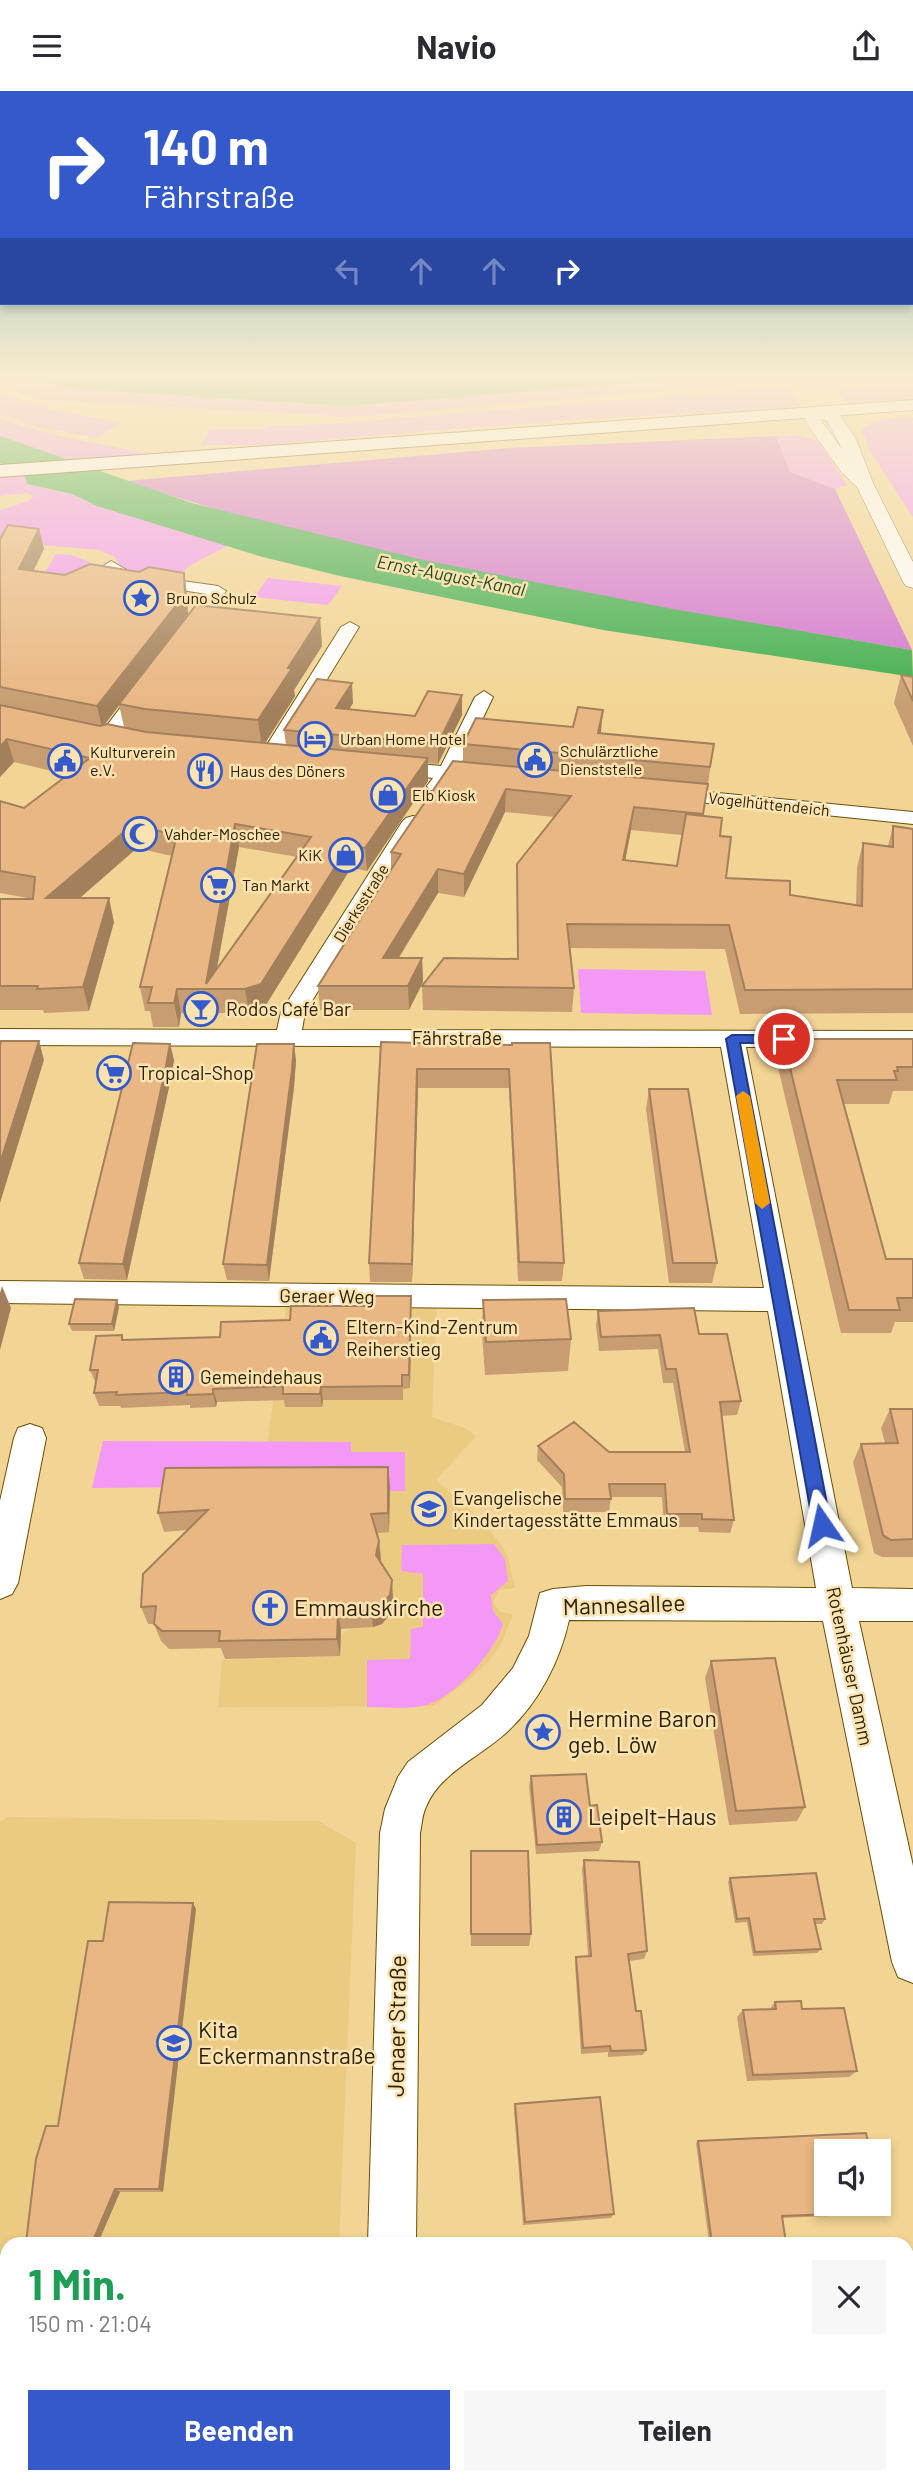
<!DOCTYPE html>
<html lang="de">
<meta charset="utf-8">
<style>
body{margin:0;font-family:Barlow,sans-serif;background:#f7f7f7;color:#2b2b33;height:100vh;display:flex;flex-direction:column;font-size:26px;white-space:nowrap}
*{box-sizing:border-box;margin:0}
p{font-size:23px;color:#7c7c81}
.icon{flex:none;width:38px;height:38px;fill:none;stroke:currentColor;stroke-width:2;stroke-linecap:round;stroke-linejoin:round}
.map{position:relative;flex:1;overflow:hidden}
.side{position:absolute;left:0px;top:2146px;width:914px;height:247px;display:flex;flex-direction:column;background:#fff;border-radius:21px 21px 0 0;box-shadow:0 4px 10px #0003}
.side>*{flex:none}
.banner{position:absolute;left:0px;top:0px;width:914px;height:214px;box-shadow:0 4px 10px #0003;background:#3459ca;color:#fff;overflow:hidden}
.fabs{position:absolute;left:814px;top:2048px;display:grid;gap:14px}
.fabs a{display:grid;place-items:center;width:77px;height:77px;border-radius:0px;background:#fff;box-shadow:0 4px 10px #0003;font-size:35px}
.pin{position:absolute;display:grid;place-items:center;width:60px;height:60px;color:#fff;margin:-30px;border:4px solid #fff;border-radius:50%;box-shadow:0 2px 7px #0007}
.me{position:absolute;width:77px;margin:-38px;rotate:349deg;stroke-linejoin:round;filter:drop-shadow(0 0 5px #0008)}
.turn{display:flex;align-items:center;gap:24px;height:147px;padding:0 28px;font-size:32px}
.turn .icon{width:91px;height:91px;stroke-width:2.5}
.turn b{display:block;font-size:49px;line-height:60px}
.lanes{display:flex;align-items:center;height:66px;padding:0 28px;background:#0003;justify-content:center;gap:35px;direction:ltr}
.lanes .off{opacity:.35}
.round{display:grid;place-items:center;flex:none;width:74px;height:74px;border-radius:0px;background:#f7f7f7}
.headline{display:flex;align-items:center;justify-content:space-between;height:119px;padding:0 28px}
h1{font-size:42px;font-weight:700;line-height:52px;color:#1e9e55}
.action{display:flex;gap:14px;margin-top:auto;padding:14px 28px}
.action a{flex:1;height:80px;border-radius:0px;background:#3459ca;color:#fff;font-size:28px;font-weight:700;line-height:80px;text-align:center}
.action a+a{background:#f7f7f7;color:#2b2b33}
header{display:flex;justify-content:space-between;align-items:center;height:91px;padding:0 28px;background:#fff;font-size:32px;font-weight:700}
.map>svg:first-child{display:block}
.built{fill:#ebcb82}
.green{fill:#f399f5}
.forest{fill:#d275d5}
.water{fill:#3eae4f}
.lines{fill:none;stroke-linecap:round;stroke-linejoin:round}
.minor-casing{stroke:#694f06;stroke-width:2}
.tertiary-casing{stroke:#694f06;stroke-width:1}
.secondary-casing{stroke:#694f06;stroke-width:2}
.minor{fill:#fff;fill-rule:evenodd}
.tertiary{fill:#fff;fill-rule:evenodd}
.secondary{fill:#fff;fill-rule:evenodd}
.wall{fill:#c89d72;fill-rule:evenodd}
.shaded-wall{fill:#a3805c}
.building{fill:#e9b784;stroke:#a3805c;stroke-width:2;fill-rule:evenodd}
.route{fill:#3459ca;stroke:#223a83;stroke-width:2}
.slow{fill:#f59e0b}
.labels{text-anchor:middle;stroke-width:5;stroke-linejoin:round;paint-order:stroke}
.far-poi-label{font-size:16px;fill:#2b2005;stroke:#fae3b0;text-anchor:start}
.far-street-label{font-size:16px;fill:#2b2005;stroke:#fae3b0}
.far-water-label{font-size:18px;font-style:italic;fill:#1c4721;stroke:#fae3b0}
.poi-label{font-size:19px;fill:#2b2005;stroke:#fae3b0;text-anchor:start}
.street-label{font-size:19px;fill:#2b2005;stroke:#fae3b0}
.near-street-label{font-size:23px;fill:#2b2005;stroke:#fae3b0}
.near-poi-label{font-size:23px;fill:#2b2005;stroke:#fae3b0;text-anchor:start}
</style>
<header><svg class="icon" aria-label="menu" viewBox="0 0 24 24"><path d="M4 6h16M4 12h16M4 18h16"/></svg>Navio<svg class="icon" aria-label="share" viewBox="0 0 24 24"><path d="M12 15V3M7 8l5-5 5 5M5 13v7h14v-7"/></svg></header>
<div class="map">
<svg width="913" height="2391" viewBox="0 0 913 2391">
<rect width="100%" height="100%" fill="#f2d594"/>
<path class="built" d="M287,1208H437L432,1326L465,1337L476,1345L436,1389L482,1429L502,1455L508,1466L515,1497L499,1499L493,1511L500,1521L513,1523L502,1551L489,1570L469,1589L433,1615L218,1616L222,1569L339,1565L340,1545L350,1538L382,1533L391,1522L393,1512V1507L262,1392Z
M8,1726L319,1730L356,1752L339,2152H7V2385H329V2391H0V1731Z"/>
<path class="green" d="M0,282C23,282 52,293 76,298L347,315L759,282H887L341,327L326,324L41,309L0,295Z
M913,291V310C890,312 869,309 846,312L838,298Z
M791,295L801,316L552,330L258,354H202L210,338H267V335L330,333Z
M0,302L50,318L120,332L98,347L39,336L0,323Z
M913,327V426L870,360L862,338C874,326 897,328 913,327Z
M0,328L47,342L147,363L149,367L70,371L0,345Z
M798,344L818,350L847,394L835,398L790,381L776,345Z
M25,385L46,398L72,403L97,415L229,454L189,475L170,497L129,490L115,466L99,459L0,450V419L29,410L33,405L27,402L0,405V386Z
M56,463L72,464L90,471L81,487L43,484Z
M268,487L342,495L328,514L254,506Z
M578,878L705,880L712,924L581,922Z
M103,1350L351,1351V1361H405V1400H390L389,1395L247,1396L249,1376H207L204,1396L92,1397Z
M494,1453L505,1468L508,1490L491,1504L493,1520L503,1533C496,1560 454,1607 426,1614C409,1619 385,1616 367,1616V1569L410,1568L411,1538L423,1536V1483L401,1480L402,1454Z"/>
<path class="forest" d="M776,345L790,381L835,398L912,559C649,514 380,475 126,390L511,357Z"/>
<path class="water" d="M15,282H759L347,315L76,298L41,291Z
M0,345L192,412L423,469L673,518L912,559L913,586L603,539L340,485L259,465L97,415L72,403L27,393L25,385L0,372Z"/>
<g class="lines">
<g class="minor-casing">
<path id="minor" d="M111,470L134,483L218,495L226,500L188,551H176L173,547L207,503L123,490L103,475Z
M350,531L359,536L280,665L277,669H263L260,665L341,536Z
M146,590L155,596L113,653H99L96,649L99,645L139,592Z
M484,600L493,606L459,677L491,682L494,686L491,690L452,689L444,699H430L427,695L433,687L380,680L377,676L380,672L387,670L441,675L475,606Z
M666,697L913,721V733L659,707L656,703L659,699Z
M413,725L420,727L424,731L305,921L302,939L913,940V956H746L852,1497L913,1498V1530H859L913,1775V1892L898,1886L892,1871L823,1530L569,1529C560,1570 539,1611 508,1640C483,1664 439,1682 426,1716C422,1724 422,1733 420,1742L416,2152H368L380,1742L385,1718L398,1686L408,1671L482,1614L513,1577L529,1545L540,1502L553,1498L586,1495L816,1497L768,1220L0,1212V1190L764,1197L721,956L0,954V938L277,939L281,921L402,731L406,727Z
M30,1333L42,1337L46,1347L18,1492L12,1503L0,1508V1410L14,1347L18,1337Z
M360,2385H412V2391H360Z"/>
</g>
<g class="tertiary-casing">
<path id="tertiary" d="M819,316L839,323L856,348L874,394L913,471V497L906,495L903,491L857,396L842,382L804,329L813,318ZM822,328L827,330L842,358L821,329Z"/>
</g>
<g class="secondary-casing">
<path id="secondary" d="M913,309V319L0,386V374Z"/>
</g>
<use href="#minor" class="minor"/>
<use href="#tertiary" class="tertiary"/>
<use href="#secondary" class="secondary"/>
</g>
<path class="wall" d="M39,438L44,458L33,480L187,503L188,524L320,527L322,555L294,599L295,605L265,652L286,654L284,639L353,612L349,619L415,625L462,624L438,673L428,672V690L367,780L351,777L264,917L249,922H181L179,936H153L150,920H145L140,896L172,765L137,757L80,807L114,831L89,920L44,922L43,919H0V808H33L0,802V710L24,717L68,684L14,671L0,686V448ZM119,614L124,636L104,634ZM239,756L297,766L217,877Z
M901,584L913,586V655L894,612Z
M601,643L714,653L703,725L720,745L726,787L790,804L856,814L857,776L863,752L888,755L893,735L913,738V922L740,923L725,858L570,857L574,897L572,921L423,919L422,895L517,868V773L554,726L505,721L464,806L438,802L399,867H422L423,891L409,919H320L318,895L391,778V761L463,671V653ZM631,739L682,744L677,775L625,769Z
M783,948H913V1000H893L889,1013H843L886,1168H913V1231H895L891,1242H841L777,972Z
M381,951L512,954L564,1172L562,1190H518L509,997H418L412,1191H370L369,1172Z
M170,953L174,969L169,996L127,1189L84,1188L79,1172Z
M296,969L294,996L269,1190L227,1189L223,1173Z
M649,998L717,1172L712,1192H669L646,1018Z
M117,1209L119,1216L114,1240H72L69,1233Z
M483,1209L571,1248L568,1280L485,1284L482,1242Z
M411,1219L410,1297L403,1298V1309H323L322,1316H285L284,1309L217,1311L216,1316L190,1317V1314L121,1317L120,1315H99L94,1302L96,1293L90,1279L122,1244L124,1249L220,1246L290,1229Z
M598,1220L699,1243L741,1310L737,1324L721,1325L734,1429L730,1442L699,1441L698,1436H664L662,1406H611L609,1421H563L562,1396L537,1369L538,1355L609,1361H685L673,1292H663L658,1258L599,1260L596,1234Z
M890,1318H913V1466H882L874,1462L853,1371L861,1353L885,1352L881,1337Z
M388,1376L390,1395L389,1441L377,1442L380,1471L393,1507L391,1522L382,1533L373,1536L341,1538L340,1565L225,1568L221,1557L169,1558L161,1550L154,1533H148L141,1516L187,1439L164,1441L158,1422Z
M711,1570L805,1716L797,1730L729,1734L705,1587Z
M531,1685L590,1715L602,1751L599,1760L536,1763L529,1695Z
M584,1769L647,1860L644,1868L629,1870L636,1920L646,1959L643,1964L608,1966V1961L581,1963L575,1873L576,1866L588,1865L582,1778Z
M470,1773L531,1843L529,1855H471Z
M730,1787L825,1828L822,1833H815L821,1858L817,1862L753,1865L747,1831L735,1832L728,1791Z
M196,1818L163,2101H120L98,2152H26L58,2035L103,1850Z
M775,1911L802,1918L857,1980L849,1986L747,1990L737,1926L743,1919H769Z
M515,2013L614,2123L611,2127L523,2134L514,2019Z
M698,2050L882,2121L878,2123L782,2127L786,2152H709L696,2052Z
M838,2385H906L913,2391H839Z"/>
<path class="shaded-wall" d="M39,438L44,458L24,499L19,478Z
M184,482L187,503L188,524L102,637L97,615Z
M320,527L322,555L294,599L295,605L262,657L258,629L288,577Z
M352,592L353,612L337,637L336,617Z
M462,604V624L438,673V653Z
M603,619L601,641L596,665L598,642Z
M7,648L14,671L0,686V656Z
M428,667V690L367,780L365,757Z
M506,698L505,721L464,806V783Z
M634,716L631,739L621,792L623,769Z
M235,733L239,756L213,898L206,893Z
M132,734L137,757L52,831L46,807Z
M349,754L351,777L264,917L249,922L245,898Z
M438,778V802L384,890L383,867Z
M109,807L114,831L89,920L83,896Z
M422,867L423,891L409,919L408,895Z
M177,898L181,922L179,936L174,912Z
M39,950L44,969L0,1112V1072Z
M170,953L174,969L169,996L127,1189L123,1173Z
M294,953L296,969L294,996L269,1190L267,1174Z
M417,978L418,997L412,1191V1173Z
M2,1195L11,1217L0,1259V1202Z
M411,1205V1219L410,1297L409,1284Z
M117,1209L119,1216L114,1240L112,1233Z
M321,1296L323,1309L322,1316L320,1303Z
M213,1298L217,1311L216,1316L213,1303Z
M388,1376L390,1395L389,1441L388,1422Z
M379,1450L381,1468L377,1482L376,1464Z
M392,1489L393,1507L391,1522L382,1533L373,1536L371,1519Z
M338,1521L341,1538L340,1565L337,1548Z
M193,1812L196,1818L163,2101L159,2098Z
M115,2098L120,2101L98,2152H92Z
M15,2385H22L21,2391H14Z
M225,2385H229L228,2391H225Z"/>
<path class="building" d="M8,434L39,438L19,478L65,484L90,473L139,481L149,476L184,482L185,503L97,615L0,596V448Z
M196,514L320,527L288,577H292L258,629L145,618L119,613Z
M901,584L913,586V610Z
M317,588L352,592L336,617L415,625L428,600L462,604L438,653L284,639Z
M0,614L100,635L107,633L146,641L428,667L365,757L349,754L261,893L245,898H177L174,912H148L152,896H140L177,744L132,734L46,807H109L83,896L37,898L38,895H0V808H33L35,786L0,780V710L24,717L90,667L7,648L0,656ZM235,733L311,746L206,893Z
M578,616L603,619L598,642L714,653L710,676L463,653L476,627L573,636Z
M453,670L708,693L703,723L634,716L623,769L677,775L686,723L722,727L720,745L731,746L726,787L790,790V804L862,815L863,752L893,756V735L913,738V898L745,899L729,834L567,833L574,897L422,895L444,867L518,868L517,773L571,705L506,698L464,783L438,778L383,867H422L408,895H318L401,763L391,761Z
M783,948H913V976H897L898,980H894L897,989H837L886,1168H913V1207H897L900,1219H849Z
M1,950H39L0,1072V954Z
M381,951L512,954V952H550L564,1172L519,1171L509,978H417L412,1173L369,1172Z
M133,952L170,953L165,980L123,1173L79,1172Z
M257,953H294L292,979L267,1174L223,1173Z
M649,998H688L717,1172H673Z
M367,1205H411L409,1284H402V1295L321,1296L320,1303H283V1295L213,1298V1303L187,1304V1301L116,1304L117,1301L94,1302L98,1279H90L96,1245L122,1244V1249L220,1246L221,1231L290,1229L291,1215H367Z
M75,1208L117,1209L112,1233H69Z
M566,1208L571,1248L486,1251L483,1209Z
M694,1217L699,1243H727L741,1310L720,1311L734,1429L702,1428V1423H667L665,1393H609L611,1408H565L564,1383L538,1355L574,1331L609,1361H690L676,1278H666L660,1244L601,1246L598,1220Z
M890,1318H913V1448L891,1449L883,1444L861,1353L898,1352Z
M388,1376V1422L371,1423L379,1450L376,1464L392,1489L390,1504L380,1515L371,1519L338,1521L337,1548L219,1550L220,1540H162L154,1533L156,1515L141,1516L143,1483L208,1419L158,1422L165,1377Z
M775,1567L805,1716L736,1720L711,1570Z
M586,1683L590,1715L597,1714L602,1751L537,1754L531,1685Z
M471,1760H528L531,1843H471Z
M584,1769L639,1771L647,1860L628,1863L636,1920H641L646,1959L611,1960L610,1955L583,1957L576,1866L591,1865Z
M816,1782L825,1828H814L821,1858L755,1861L749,1827L737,1828L730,1787Z
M109,1811L193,1812L159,2098H115L92,2152H26L36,2068L46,2035H58L88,1850H103Z
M801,1910L802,1918L844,1917L857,1980L753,1984L743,1919L776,1918L775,1911Z
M600,2006L614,2123L525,2131L515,2013Z
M866,2042L870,2060H826V2112H878V2103L882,2121L782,2125L786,2152H712L698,2050Z
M906,2262H911L913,2273V2391H847L846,2385H906Z
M0,2266H7V2385H15L14,2391H0Z
M134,2385H225V2391H133Z"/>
<linearGradient id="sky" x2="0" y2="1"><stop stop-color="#64b2ab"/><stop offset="0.46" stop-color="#f9eccf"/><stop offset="1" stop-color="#f9eccf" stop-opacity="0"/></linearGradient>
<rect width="913" height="617" fill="url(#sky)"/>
<path class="route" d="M732,944H784L791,948L784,952H740L831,1434L828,1440L822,1442L815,1440L813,1434L726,948Z"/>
<path class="slow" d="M743,1000L750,1005L770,1112L762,1118L755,1112L736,1005Z"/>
<defs>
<g id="sight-ring" transform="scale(1.75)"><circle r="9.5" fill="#fae3b0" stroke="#3459ca" stroke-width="1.5"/><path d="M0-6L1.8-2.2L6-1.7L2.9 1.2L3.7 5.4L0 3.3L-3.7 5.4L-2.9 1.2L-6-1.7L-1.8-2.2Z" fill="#3459ca"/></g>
<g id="hotel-ring" transform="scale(1.75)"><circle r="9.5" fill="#fae3b0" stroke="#3459ca" stroke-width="1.5"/><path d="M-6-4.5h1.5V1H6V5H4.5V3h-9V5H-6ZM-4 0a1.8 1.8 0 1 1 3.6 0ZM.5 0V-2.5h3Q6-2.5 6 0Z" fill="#3459ca"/></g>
<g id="civic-ring" transform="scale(1.75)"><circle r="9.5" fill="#fae3b0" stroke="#3459ca" stroke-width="1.5"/><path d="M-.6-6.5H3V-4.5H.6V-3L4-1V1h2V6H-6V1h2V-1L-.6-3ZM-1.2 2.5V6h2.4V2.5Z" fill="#3459ca"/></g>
<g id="restaurant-ring" transform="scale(1.75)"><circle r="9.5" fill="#fae3b0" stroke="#3459ca" stroke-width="1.5"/><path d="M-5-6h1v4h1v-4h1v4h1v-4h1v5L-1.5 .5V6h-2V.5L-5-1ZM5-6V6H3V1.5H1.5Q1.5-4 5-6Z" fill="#3459ca"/></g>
<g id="shop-ring" transform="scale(1.75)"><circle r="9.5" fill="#fae3b0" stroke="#3459ca" stroke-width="1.5"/><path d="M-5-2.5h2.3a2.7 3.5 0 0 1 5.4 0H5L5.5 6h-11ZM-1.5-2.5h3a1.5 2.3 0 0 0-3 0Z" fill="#3459ca"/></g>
<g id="mosque-ring" transform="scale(1.75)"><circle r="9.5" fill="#fae3b0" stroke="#3459ca" stroke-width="1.5"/><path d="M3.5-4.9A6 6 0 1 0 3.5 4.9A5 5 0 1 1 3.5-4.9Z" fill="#3459ca"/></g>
<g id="supermarket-ring" transform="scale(1.75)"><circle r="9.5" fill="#fae3b0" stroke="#3459ca" stroke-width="1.5"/><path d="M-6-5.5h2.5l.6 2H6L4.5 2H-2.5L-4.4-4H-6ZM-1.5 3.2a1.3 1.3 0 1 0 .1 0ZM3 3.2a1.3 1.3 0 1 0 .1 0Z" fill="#3459ca"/></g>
<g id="bar-ring" transform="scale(1.75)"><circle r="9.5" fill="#fae3b0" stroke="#3459ca" stroke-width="1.5"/><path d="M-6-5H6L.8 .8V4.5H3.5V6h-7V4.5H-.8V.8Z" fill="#3459ca"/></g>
<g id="building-ring" transform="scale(1.75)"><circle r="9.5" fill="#fae3b0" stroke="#3459ca" stroke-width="1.5"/><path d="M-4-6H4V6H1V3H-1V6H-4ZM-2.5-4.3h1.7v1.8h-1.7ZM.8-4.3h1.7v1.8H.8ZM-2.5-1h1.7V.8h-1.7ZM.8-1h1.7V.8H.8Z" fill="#3459ca"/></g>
<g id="school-ring" transform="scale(1.75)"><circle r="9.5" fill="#fae3b0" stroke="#3459ca" stroke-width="1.5"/><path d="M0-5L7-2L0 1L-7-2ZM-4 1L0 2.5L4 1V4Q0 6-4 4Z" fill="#3459ca"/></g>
<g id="church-ring" transform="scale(1.75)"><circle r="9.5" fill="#fae3b0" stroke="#3459ca" stroke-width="1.5"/><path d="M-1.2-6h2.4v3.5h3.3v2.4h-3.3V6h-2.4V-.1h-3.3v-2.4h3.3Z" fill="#3459ca"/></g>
</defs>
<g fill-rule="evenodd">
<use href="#sight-ring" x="141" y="507"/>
<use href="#hotel-ring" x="315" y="648"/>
<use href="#civic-ring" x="535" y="669"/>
<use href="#civic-ring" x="65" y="670"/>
<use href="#restaurant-ring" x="205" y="680"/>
<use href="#shop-ring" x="388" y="704"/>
<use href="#mosque-ring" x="140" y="743"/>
<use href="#shop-ring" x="346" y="764"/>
<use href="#supermarket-ring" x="218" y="794"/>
<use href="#bar-ring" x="201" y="918"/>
<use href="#supermarket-ring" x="114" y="982"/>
<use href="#civic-ring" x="321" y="1247"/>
<use href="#building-ring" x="176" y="1286"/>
<use href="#school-ring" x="429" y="1418"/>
<use href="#church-ring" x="270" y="1517"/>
<use href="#sight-ring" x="543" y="1641"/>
<use href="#building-ring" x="564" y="1726"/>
<use href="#school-ring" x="174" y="1952"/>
</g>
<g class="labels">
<g class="far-poi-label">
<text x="166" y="513">Bruno Schulz</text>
<text x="340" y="654">Urban Home Hotel</text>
<text x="560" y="666">Schulärztliche<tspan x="560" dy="18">Dienststelle</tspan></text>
<text x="90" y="667">Kulturverein<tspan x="90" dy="18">e.V.</tspan></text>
<text x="230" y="686">Haus des Döners</text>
<text x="412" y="710">Elb Kiosk</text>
<text x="164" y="749">Vahder-Moschee</text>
<text x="322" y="770" text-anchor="end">KiK</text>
<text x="242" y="800">Tan Markt</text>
</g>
<g class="far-street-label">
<text transform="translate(769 713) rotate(6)" y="6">Vogelhüttendeich</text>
<text transform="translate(361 812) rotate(-58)" y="6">Dierksstraße</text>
</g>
<g class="far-water-label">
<text transform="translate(451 485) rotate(11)" y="6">Ernst-August-Kanal</text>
</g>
<g class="poi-label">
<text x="226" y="925">Rodos Café Bar</text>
<text x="138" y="989">Tropical-Shop</text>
<text x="346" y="1243">Eltern-Kind-Zentrum<tspan x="346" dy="22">Reiherstieg</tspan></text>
<text x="200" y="1293">Gemeindehaus</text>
<text x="453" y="1414">Evangelische<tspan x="453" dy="22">Kindertagesstätte Emmaus</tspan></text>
</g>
<g class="street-label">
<text x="457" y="954">Fährstraße</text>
<text transform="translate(327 1205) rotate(1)" y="7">Geraer Weg</text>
<text transform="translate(850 1575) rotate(78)" y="7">Rotenhäuser Damm</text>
</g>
<g class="near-street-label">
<text transform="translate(624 1514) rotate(-2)" y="8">Mannesallee</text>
<text transform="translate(397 1935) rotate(-89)" y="8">Jenaer Straße</text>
</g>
<g class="near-poi-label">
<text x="294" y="1525">Emmauskirche</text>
<text x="568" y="1636">Hermine Baron<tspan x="568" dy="26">geb. Löw</tspan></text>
<text x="588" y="1734">Leipelt-Haus</text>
<text x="198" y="1947">Kita<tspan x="198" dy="26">Eckermannstraße</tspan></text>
</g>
</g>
</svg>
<div class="fabs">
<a><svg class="icon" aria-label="sound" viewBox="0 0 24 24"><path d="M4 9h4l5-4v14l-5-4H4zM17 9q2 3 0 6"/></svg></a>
</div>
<div class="pin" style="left:784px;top:948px;background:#d93025"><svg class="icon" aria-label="arrive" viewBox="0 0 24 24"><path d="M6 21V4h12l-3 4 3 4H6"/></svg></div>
<svg class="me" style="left:822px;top:1434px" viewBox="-20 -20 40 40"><path d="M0-17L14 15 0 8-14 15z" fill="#3459ca" stroke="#fff" stroke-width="4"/></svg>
<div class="banner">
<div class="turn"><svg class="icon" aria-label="right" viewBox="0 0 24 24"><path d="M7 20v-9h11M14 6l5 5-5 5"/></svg><div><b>140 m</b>Fährstraße</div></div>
<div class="lanes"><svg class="icon off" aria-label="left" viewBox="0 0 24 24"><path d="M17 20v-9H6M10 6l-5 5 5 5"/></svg><svg class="icon off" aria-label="ahead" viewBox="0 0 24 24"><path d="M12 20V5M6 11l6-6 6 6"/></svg><svg class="icon off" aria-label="ahead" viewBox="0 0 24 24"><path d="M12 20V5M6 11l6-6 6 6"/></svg><svg class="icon" aria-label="right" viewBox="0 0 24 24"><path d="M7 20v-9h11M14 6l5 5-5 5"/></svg></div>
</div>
<section class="side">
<div class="headline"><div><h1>1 Min.</h1><p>150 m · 21:04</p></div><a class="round"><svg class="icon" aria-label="close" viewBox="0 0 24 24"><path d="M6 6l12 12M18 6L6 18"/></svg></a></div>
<div class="action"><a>Beenden</a><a>Teilen</a></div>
</section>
</div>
